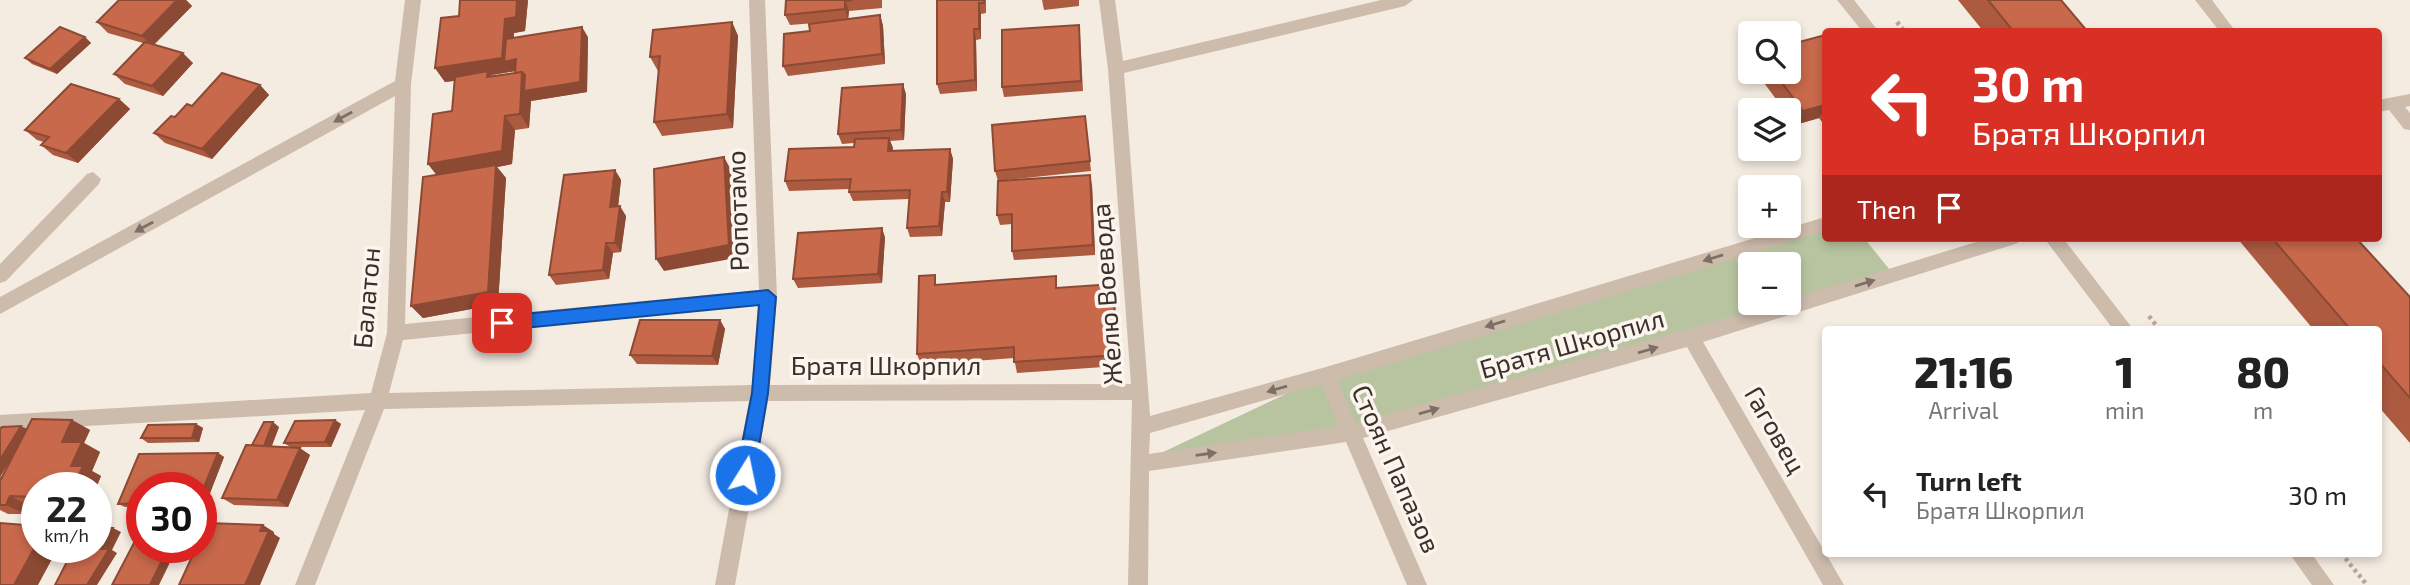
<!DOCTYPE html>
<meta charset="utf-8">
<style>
body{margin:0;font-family:"Exo 2",sans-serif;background:#f6f6f6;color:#222;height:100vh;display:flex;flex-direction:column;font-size:26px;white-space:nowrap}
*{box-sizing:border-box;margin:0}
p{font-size:23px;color:#767676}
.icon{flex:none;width:38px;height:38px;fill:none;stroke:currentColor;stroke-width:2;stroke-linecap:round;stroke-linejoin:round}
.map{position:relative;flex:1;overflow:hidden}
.sheet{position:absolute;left:1822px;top:326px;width:560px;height:231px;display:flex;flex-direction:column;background:#fff;border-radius:7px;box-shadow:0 4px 10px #0003}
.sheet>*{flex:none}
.top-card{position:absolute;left:1822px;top:28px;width:560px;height:214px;border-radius:7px;box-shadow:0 4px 10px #0003;background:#d93025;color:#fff;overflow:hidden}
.buttons{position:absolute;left:1738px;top:21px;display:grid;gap:14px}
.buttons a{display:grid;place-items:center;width:63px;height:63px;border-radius:7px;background:#fff;box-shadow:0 4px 10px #0003;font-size:35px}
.speed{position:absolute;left:21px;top:472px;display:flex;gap:14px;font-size:35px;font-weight:700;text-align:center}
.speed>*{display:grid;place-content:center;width:91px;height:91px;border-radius:50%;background:#fff;box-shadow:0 4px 10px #0003;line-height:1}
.speed small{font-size:18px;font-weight:400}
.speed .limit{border:10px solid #d22;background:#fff;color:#111}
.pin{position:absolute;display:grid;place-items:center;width:60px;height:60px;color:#fff;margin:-30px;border-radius:14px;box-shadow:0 4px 10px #0006}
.me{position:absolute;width:77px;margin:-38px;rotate:10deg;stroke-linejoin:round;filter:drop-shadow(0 0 5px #0008)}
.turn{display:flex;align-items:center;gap:24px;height:147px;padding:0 35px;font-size:32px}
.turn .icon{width:91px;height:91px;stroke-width:2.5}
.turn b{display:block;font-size:49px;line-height:60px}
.then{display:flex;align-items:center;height:66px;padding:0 35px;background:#0003;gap:14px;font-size:26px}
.eta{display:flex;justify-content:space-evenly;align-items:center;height:119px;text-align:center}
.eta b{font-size:42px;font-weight:800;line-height:49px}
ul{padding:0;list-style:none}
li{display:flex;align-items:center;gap:21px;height:98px;padding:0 35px}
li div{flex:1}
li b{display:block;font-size:26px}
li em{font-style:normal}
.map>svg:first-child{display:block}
.green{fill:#b8c4a0;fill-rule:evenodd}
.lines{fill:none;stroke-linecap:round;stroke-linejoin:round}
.path{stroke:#b9a596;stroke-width:4.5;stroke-dasharray:3.5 3.5;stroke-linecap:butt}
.minor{fill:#cdbbac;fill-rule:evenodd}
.wall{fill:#ac5a40;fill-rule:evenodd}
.shaded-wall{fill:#8c4a34}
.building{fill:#c8694b;stroke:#8c4a34;stroke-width:2}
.oneway{fill:#7d6f65}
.route{fill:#1a73e8;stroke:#114b97;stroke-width:2}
.labels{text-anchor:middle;stroke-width:7;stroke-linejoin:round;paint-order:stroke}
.street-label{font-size:26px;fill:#3b302b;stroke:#fbf5ee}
</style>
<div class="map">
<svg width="2410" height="585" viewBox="0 0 2410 585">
<rect width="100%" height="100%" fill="#f4ebe1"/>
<path class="green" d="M1825,224V238H1864L1894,275L1351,433L1138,464L1326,375ZM1750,264H1788V303H1750Z"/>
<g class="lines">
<path class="path" d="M1897,22L1905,32
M2149,316L2159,329
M2341,553L2367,585"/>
<path class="minor" d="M405,0H421L411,84L405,324L759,290L749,0H765L777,297L770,385L1131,384L1108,69L1099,0H1115L1123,61L1381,0H1413L1405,6L1124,73L1150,416L1326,367L1825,217V231L1337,380L1356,423L1780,303H1788V300L1989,238H2021L2018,243L2012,245L1703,342L1844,585H1823L1687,347L1363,438L1427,585H1407L1346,442L1149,471L1148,585H1128L1132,400L768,401L735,585H715L749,401L384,409L315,585H295L365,410L0,431V415L371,393L387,333L395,96L0,314V297L395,81ZM758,305L752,385L389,393L403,340ZM1321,384L1339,426L1149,454L1150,433Z
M1837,0H1854L1879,32H1863Z
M2195,0H2212L2236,32H2220Z
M2410,94V106L2405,107L2410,113V130L2404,129L2389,110L2378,112V100Z
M93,172L101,179L99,184L6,281L0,283V264L87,174Z
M2044,238H2063L2133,329H2113Z
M2289,553H2311L2334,585H2312Z"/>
</g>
<path class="wall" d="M119,0H186L192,6L154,45L193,63L163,96L125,84L114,74L143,43L108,33L97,22Z
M460,0H528L525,31L514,33V38L588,37L587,92L531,101L529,128L515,130L512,164L497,167L506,178L498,304L423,318L411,306L437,175L428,164L452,111L454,81L445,82L435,68L459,16ZM515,71V73L491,77V75Z
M786,0H882V8L849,11L848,19L880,15L883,26L885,64L788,76L783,66L827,22L790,25L785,15Z
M937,0H986V13L981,14V39L976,40L977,91L940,94L937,84Z
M1042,0H1083H1079V6L1044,10Z
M1958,0H2061L2088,32H1984Z
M732,22L738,36L733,128L662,136L654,122L659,71H658L650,57Z
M1080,35L1083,91L1004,97L1002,87Z
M1825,35V126L1819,118L1795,125L1788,116V110H1784L1756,72H1788Z
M85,37L91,43L57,74L32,64L25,58Z
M260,85L269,95L212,159L165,143L154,133L192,106Z
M906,94L904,140L890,141L893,148L892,151L950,149L953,159L950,202H945L942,236L910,237L907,228L909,199L853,201L849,192V189L789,191L785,181L854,147V143L842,144L838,134Z
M119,99L130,109L78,163L53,155L41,145L44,142L37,140L25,130Z
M1085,116L1091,171L998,181L995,171Z
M615,170L621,180L618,206L626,216L621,252L613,253L609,279L556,285L549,275Z
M1092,185L1095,255L1014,260L1012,251V224L1000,225L997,215Z
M885,237L882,283L798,288L793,279Z
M2237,238H2356L2410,297V443L2378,406V329H2313Z
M939,285L1058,288L1115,296L1118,366L1017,373L1014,358L921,365L917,354Z
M720,320L725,329L718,365L637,364L630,355Z
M72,420L90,430L84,443L100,452L92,471L101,476L96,488H37V506H29L25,514H8L0,510V429H27ZM12,457L2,476L0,477Z
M335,420L341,424L331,447H293L310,455L288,507L234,505L222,498L252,445L279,427L272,446L290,447L284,443Z
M196,424L203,428L199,442L148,443L141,438Z
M218,453L224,457L205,506H201V488H142V507H125L118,504L139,454Z"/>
<path class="shaded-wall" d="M177,0H186L192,6L152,46L142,36Z
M517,0H528L525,31L514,33L512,60L516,59L523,70L491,75L497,85L487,77L488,76L445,82L435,68L505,19Z
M845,1L849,11L848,20L845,9Z
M979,3L981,14V39L979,29Z
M880,15L883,26L885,64L882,54Z
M732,22L738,36L733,128L727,114Z
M582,27L588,37L587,92L531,101L529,128L520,114L522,72L531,85Z
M974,29L976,40L977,91L975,80Z
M85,37L91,43L57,74L50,69Z
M183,53L193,63L163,96L152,86Z
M903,84L906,94L904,140L901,130Z
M260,85L269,95L212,159L202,149Z
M119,99L130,109L78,163L66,153Z
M1825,105V108L1819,118L1795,125L1803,111Z
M505,116L515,130L512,164L497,167L506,178L498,304L423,318L411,306L438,177L428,164Z
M889,138L893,148L891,161L888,151Z
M950,149L953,159L950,202L947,192Z
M724,157L731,170L736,258L664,271L656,259Z
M615,170L621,180L617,217L610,207Z
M1090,175L1092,185L1095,255L1093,245Z
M942,192L945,202L942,236L939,226Z
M620,206L626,216L621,252L615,243Z
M882,228L885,237L882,283L878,274Z
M606,243L613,253L609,279L603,270Z
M720,320L725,329L718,365L712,356Z
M72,420L90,430L84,443L100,452L92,471L101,476L96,488H73L71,466L62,442Z
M335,420L341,424L331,447L325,442Z
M273,422L279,427L269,452L263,448Z
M196,424L203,428L199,442L192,438Z
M21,426L29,430L0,477V460Z
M300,448L310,455L288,507L277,500Z
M218,453L224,457L205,506L201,503V494Z
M10,496L29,506L25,514L6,505Z
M263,525L274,532V534L280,538L260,585H245Z
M113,528L121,532L112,550L117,553L97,585H87L109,549L104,547Z
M37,543V548H58L38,585H14Z
M168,548H177L159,585H150Z"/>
<path class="building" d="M119,0H177L142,36L97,22Z
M460,0H517L516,17L505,19L502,58L435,68L441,18L459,16Z
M786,0H853L845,1V9L785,15Z
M937,0H984V3H979V29H974L975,80L937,84Z
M1988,0H2061L2088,32H2014Z
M880,15L882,54L783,66L784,34L810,31L809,24Z
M732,22L727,114L654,122L660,56L650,57L653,30Z
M1079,25L1081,81L1002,87V30Z
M60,27L85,37L50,69L25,58Z
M582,27L580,82L524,91L525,75L522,72L515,73L516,59L504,62L506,39Z
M1846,29L1848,32H1836Z
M1825,35V105L1803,111L1774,72H1788V45Z
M145,42L183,53L152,86L114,74Z
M488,71L487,77L522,72L520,114L505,116L502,151L428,164L433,114L452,111L455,77Z
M222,73L260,85L202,149L154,133L171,116L175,117L187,104L192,106Z
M71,84L119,99L66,153L41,145L49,137L25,130Z
M903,84L901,130L838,134L842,88Z
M1085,116L1090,161L995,171L992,125Z
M889,138L888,151L950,149L947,192H942L939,226L907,228L910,190L849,192L851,179L785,181L789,149L854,147L855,139Z
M724,157L729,245L656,259L654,169Z
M496,165L488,292L411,306L423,177Z
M615,170L610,207L620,206L615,243H606L603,270L549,275L564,175Z
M1090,175L1093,245L1012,251V214L997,215L998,181Z
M882,228L878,274L793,279L798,233Z
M2272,238H2356L2410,297V398L2378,361V329H2350Z
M935,275V285L1056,276V288L1113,284L1117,355L1014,362V347L917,354L919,276Z
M640,320H720L712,356L630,355Z
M32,419L72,420L62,442H82L71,466H83L73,488H37V497L10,496L6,505H0V481Z
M335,420L325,442L284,443L295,421Z
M264,422H273L264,446L252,445Z
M196,424L192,438H141L148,425Z
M21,426L0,460V429L2,427Z
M246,445L300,448L277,500L222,498Z
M218,453L201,494V488H142V503L118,504L139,454Z
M0,523L37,526V543L14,585H0Z
M208,523L263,525L260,531H269L245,585H179L196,548H201V537Z
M96,528H113L104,547L96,546Z
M135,541H142V548H168L150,585H112Z
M74,548L109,549L87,585H55Z"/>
<defs><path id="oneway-solid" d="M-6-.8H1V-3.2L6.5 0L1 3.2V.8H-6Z" transform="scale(1.75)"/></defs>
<g class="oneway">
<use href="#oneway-solid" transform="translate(343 117) rotate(151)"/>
<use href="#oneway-solid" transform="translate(144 227) rotate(151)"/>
<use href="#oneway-solid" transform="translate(1713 258) rotate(163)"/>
<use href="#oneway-solid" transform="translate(1865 283) rotate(-17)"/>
<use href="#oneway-solid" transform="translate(1495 324) rotate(163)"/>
<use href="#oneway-solid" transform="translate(1648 350) rotate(-16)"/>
<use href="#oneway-solid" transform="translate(1277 389) rotate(164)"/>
<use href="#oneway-solid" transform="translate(1429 411) rotate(-16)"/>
<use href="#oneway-solid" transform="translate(1206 454) rotate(-8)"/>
</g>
<path class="route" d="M768,290L776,297L768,393L754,475L745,483L736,475L752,393L759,305L502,330L494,323L502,316Z"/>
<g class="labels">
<g class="street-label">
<text transform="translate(738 211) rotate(-92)" y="9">Ропотамо</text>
<text transform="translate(1107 294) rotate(-94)" y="9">Желю Воевода</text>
<text transform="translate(367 298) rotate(-85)" y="9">Балатон</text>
<text transform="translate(1572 344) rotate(-16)" y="9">Братя Шкорпил</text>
<text x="886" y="375">Братя Шкорпил</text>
<text transform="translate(1775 430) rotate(60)" y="9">Гаговец</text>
<text transform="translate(1396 469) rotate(66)" y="9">Стоян Папазов</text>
</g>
</g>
</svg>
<div class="buttons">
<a><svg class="icon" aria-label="search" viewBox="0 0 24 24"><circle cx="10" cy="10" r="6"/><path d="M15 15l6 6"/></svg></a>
<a><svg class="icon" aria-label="layers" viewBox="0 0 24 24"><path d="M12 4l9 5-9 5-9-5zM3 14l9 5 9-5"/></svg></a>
<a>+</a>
<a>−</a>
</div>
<div class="speed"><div>22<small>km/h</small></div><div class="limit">30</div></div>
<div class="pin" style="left:502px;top:323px;background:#d93025"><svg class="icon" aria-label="arrive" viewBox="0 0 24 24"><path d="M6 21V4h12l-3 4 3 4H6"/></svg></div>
<svg class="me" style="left:745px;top:475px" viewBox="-20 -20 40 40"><circle r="17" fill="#1a73e8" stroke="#fff" stroke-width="3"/><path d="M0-11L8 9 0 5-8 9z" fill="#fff"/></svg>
<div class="top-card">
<div class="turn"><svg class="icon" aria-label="left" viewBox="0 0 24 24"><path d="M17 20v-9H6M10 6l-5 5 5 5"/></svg><div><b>30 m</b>Братя Шкорпил</div></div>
<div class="then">Then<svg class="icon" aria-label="arrive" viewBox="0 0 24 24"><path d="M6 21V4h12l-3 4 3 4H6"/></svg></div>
</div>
<section class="sheet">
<div class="eta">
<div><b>21:16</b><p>Arrival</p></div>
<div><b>1</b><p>min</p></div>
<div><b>80</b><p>m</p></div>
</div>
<ul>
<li><svg class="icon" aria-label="left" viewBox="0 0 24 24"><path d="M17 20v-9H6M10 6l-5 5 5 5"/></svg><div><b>Turn left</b><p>Братя Шкорпил</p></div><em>30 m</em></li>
</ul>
</section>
</div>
